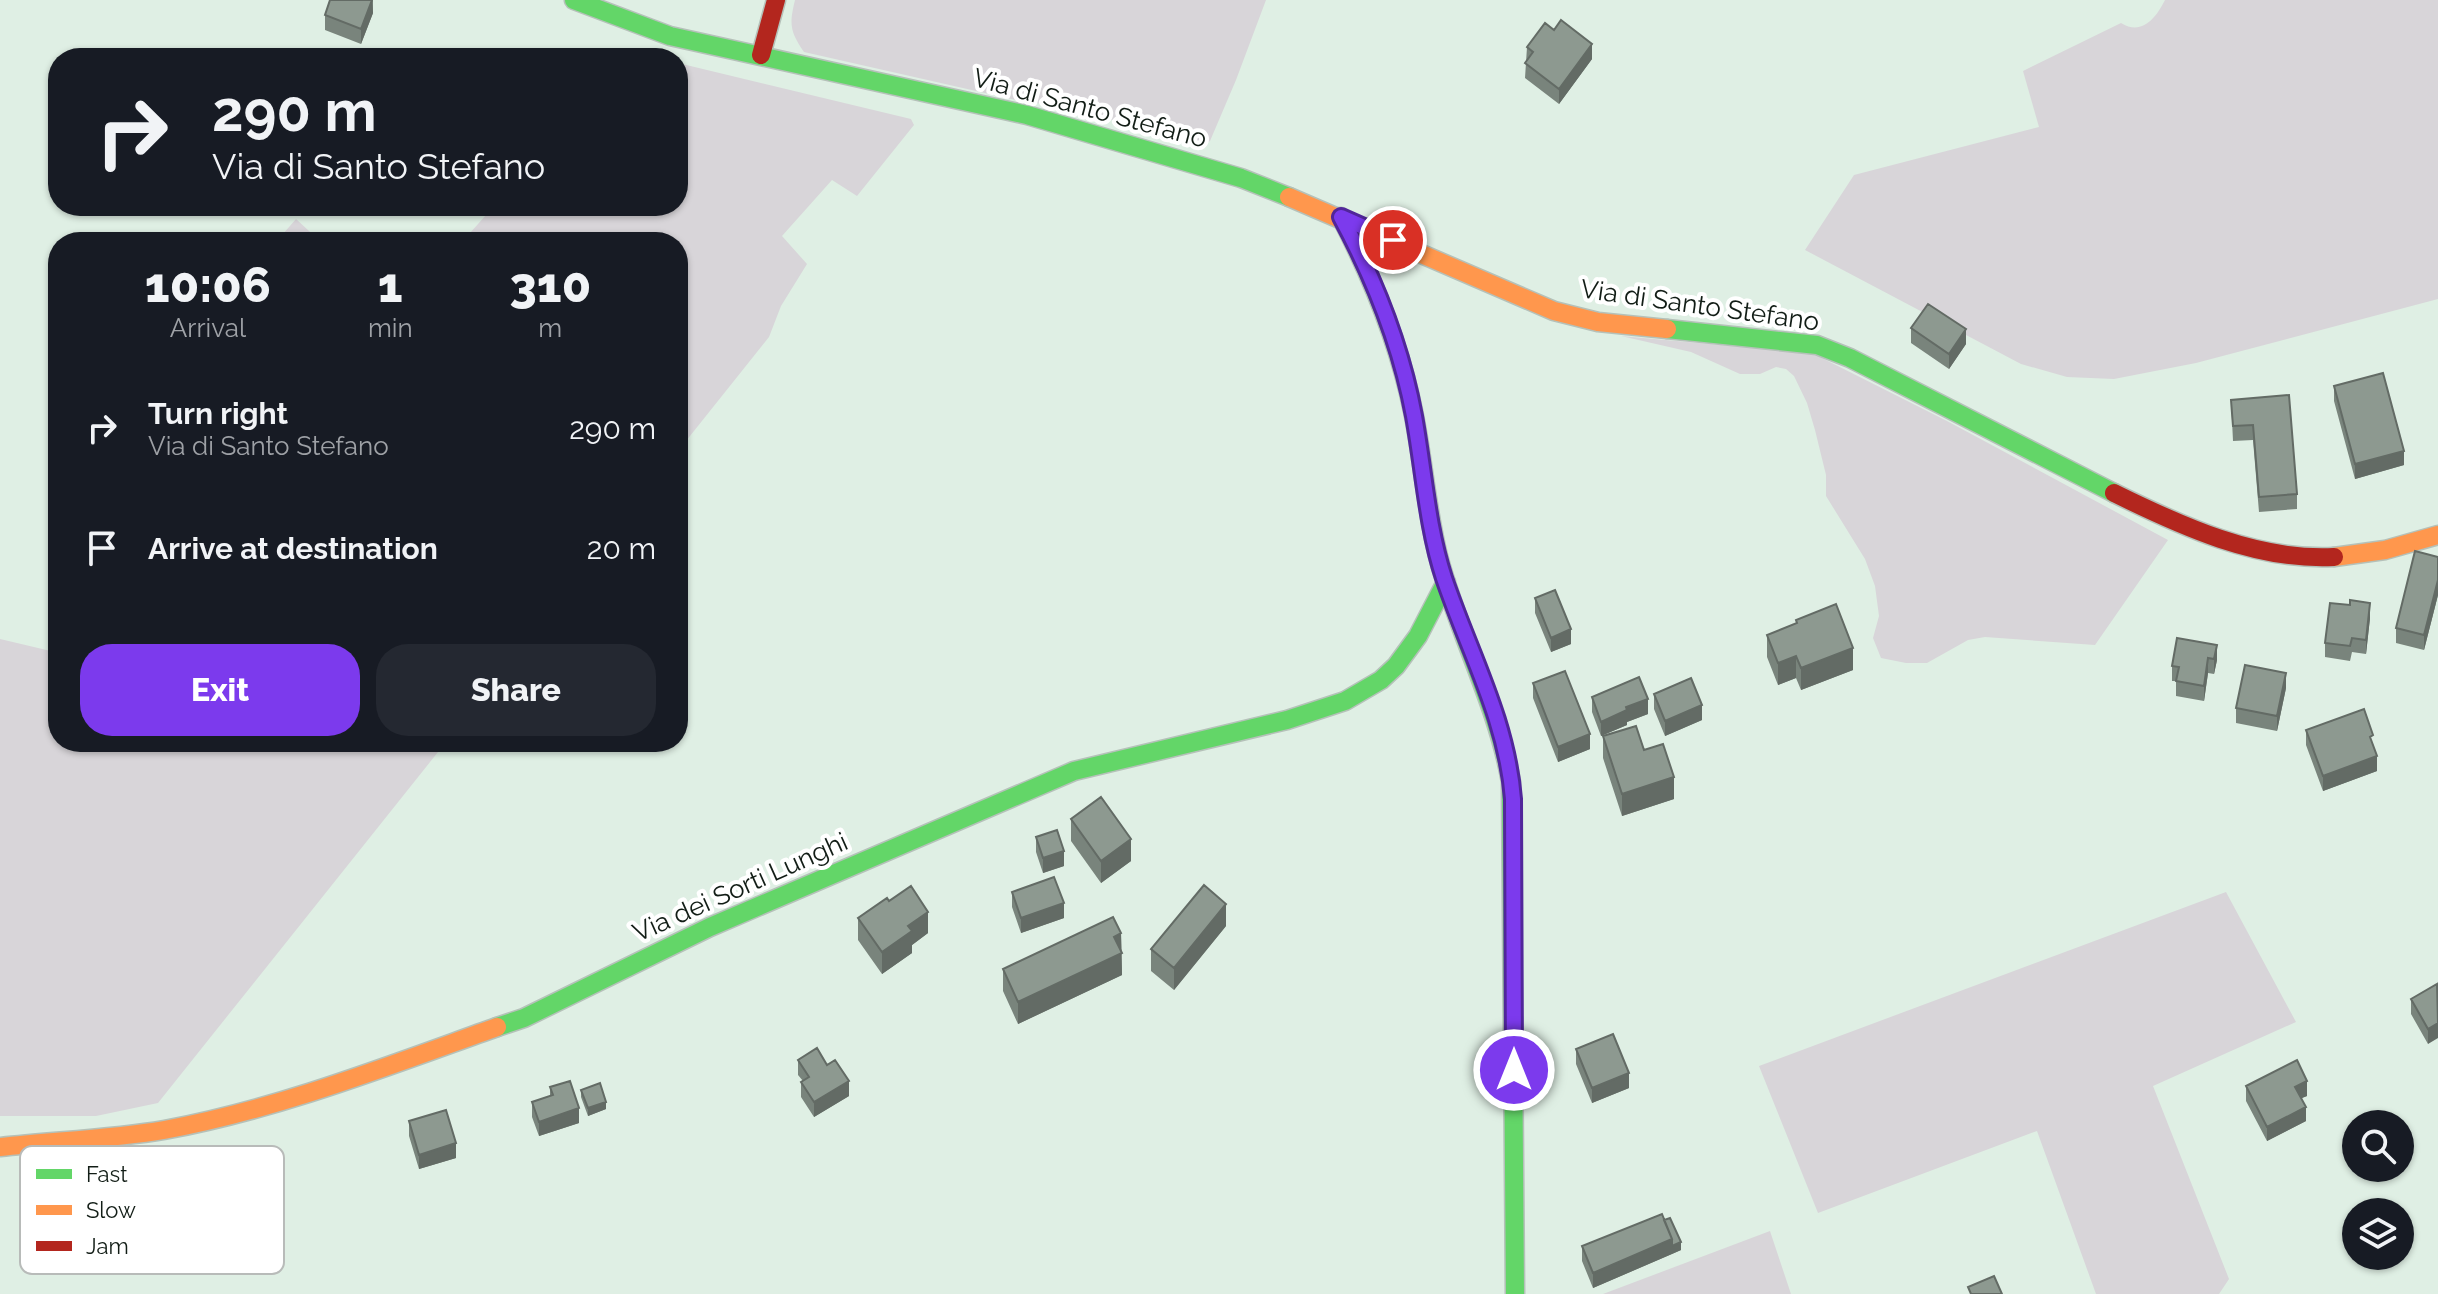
<!DOCTYPE html>
<style>
body{margin:0;font-family:Raleway,sans-serif;background:#242831;color:#f1f3f6;height:100vh;display:flex;flex-direction:column;font-size:30px;white-space:nowrap}
*{box-sizing:border-box;margin:0}
p{font-size:26px;color:#9ea1a6}
.icon{flex:none;width:44px;height:44px;fill:none;stroke:currentColor;stroke-width:2;stroke-linecap:round;stroke-linejoin:round}
.map{position:relative;flex:1;overflow:hidden}
.panel{position:absolute;left:48px;top:232px;width:640px;height:520px;display:flex;flex-direction:column;background:#171b24;border-radius:32px;box-shadow:0 2px 6px #0004}
.panel>*{flex:none}
.guide{position:absolute;left:48px;top:48px;width:640px;height:168px;border-radius:32px;box-shadow:0 2px 6px #0004;background:#171b24;color:#f1f3f6;overflow:hidden}
.tools{position:absolute;left:2342px;top:1110px;display:grid;gap:16px}
.tools a{display:grid;place-items:center;width:72px;height:72px;border-radius:50%;background:#171b24;box-shadow:0 2px 6px #0004;font-size:40px}
.pin{position:absolute;display:grid;place-items:center;width:68px;height:68px;color:#fff;margin:-34px;border:4px solid #fff;border-radius:50%;box-shadow:0 2px 8px #0007}
.me{position:absolute;width:88px;margin:-44px;rotate:0deg;stroke-linejoin:round;filter:drop-shadow(0 0 6px #0008)}
.turn{display:flex;align-items:center;gap:28px;height:168px;padding:0 32px;font-size:36px}
.turn .icon{width:104px;height:104px;stroke-width:2.5}
.turn b{display:block;font-size:56px;line-height:68px}
.eta{display:flex;justify-content:space-evenly;align-items:center;height:136px;text-align:center}
.eta b{font-size:48px;font-weight:800;line-height:56px}
.action{display:flex;gap:16px;margin-top:auto;padding:16px 32px}
.action a{flex:1;height:92px;border-radius:32px;background:#7c3aed;color:#fff;font-size:32px;font-weight:800;line-height:92px;text-align:center}
.action a+a{background:#242831;color:#f1f3f6}
ul{padding:0;list-style:none}
li{display:flex;align-items:center;gap:24px;height:120px;padding:0 32px}
li div{flex:1}
li b{display:block;font-size:30px}
li em{font-style:normal}
.map>svg:first-child{display:block}
.green{fill:#d8d5d9}
.lines{fill:none;stroke-linecap:round;stroke-linejoin:round}
.fast-casing{stroke:#b5c1b9;stroke-width:21}
.slow-casing{stroke:#b5c1b9;stroke-width:21}
.jam-casing{stroke:#b5c1b9;stroke-width:21}
.fast{stroke:#63d668;stroke-width:18}
.slow{stroke:#ff974d;stroke-width:18}
.jam{stroke:#b3261e;stroke-width:18}
.wall{fill:#79847c}
.shaded-wall{fill:#636b65}
.building{fill:#8d9990;stroke:#636b65;stroke-width:2}
.route-casing{stroke:#51269a;stroke-width:20}
.route{stroke:#7c3aed;stroke-width:14}
.labels{text-anchor:middle;stroke-width:8;stroke-linejoin:round;paint-order:stroke}
.street-label{font-size:26px;fill:#121d16;stroke:#fff}
.key{fill:#fff;stroke:#b8bbb9;stroke-width:2}
.key-label{font-size:22px;fill:#121d16}
</style>
<div class="map">
<svg width="2438" height="1294" viewBox="0 0 2438 1294">
<rect width="100%" height="100%" fill="#dfefe4"/>
<path class="green" d="M795,0H1266L1236,80L1210,141L1203,145H1187L1063,104L1029,103L804,52C790,31 789,25 795,0Z
M2165,0H2438V299L2196,363L2114,379L2067,377L2021,364L1805,250L1854,175L2039,127L2023,71L2121,23C2142,36 2156,18 2165,0Z
M678,63L911,119L914,125L857,196L832,180L782,236L807,264L781,306L769,337L678,451V242H462L494,206H678Z
M296,219L321,242H276Z
M1621,336L1812,353L1947,421L2168,540L2095,645L1985,637L1968,640L1927,663H1906L1881,658L1873,638L1879,616L1875,586L1865,559L1826,496V475L1815,430L1807,403L1794,376L1786,369L1776,367L1760,374H1740L1691,352Z
M0,639L55,652L58,649V742H446L158,1103L96,1116H0Z
M2226,892L2296,1022L2153,1086L2229,1279L2219,1294H2096L2037,1131L1818,1213L1759,1066Z
M1770,1231L1791,1294H1603Z"/>
<g class="lines">
<g class="fast-casing">
<path id="fast" d="M574,0L670,36L1027,115L1241,178L1289,197
M1341,217C1373,279 1399,343 1413,411C1423,459 1426,508 1438,556C1458,633 1497,703 1511,782L1515,1294
M1667,329L1817,345L1850,358L2114,493
M497,1027L524,1018L710,927L1074,771L1287,720L1345,701L1381,680L1396,666L1418,636L1446,582"/>
</g>
<g class="slow-casing">
<path id="slow" d="M1289,197L1554,311L1598,322L1667,329
M2334,557L2385,550L2438,535
M0,1147C54,1141 111,1139 164,1130C278,1109 388,1066 497,1027"/>
</g>
<g class="jam-casing">
<path id="jam" d="M761,55L776,0
M2114,493C2181,526 2257,561 2334,557"/>
</g>
<use href="#fast" class="fast"/>
<use href="#slow" class="slow"/>
<use href="#jam" class="jam"/>
</g>
<path class="wall" d="M373,0V13L361,44L325,30V15Z
M1527,47L1592,59L1559,104L1525,78Z
M1911,328L1966,344L1949,369L1911,343Z
M2334,386L2404,465L2355,479L2334,401Z
M2289,395L2297,494V509L2259,512L2253,440L2233,441L2231,400Z
M2438,557V595L2424,650L2396,643V628Z
M1535,598L1571,644L1551,652L1535,613Z
M2370,618L2366,654L2352,652L2350,661L2325,657V643Z
M1796,620L1853,670L1801,690L1796,678L1778,685L1767,657V635L1796,623Z
M2177,638L2217,660L2214,674L2208,673L2204,701L2176,696V681H2172V666Z
M1533,683L1590,749L1558,762L1533,698Z
M2286,688L2277,731L2236,723V708Z
M1654,694L1702,720L1665,736L1654,709Z
M1592,697L1648,714L1627,722V725L1601,736L1592,712Z
M2306,730L2373,746L2377,771L2323,791L2306,745Z
M1603,736L1644,750L1674,799L1622,816L1603,758Z
M1071,819L1131,861L1101,883L1071,841Z
M1036,837L1064,866L1043,873L1036,852Z
M1012,892L1064,918L1021,933L1012,907Z
M889,901L928,933L912,945V953L882,974L858,940V918Z
M1226,926L1174,990L1151,971V949Z
M1121,933L1122,975L1018,1024L1003,991V969Z
M2438,986L2428,1044L2411,1014V999Z
M1576,1049L1629,1088L1592,1103L1576,1064Z
M798,1060L849,1096L814,1117L801,1097V1082L803,1081L798,1075Z
M2246,1086L2307,1096L2301,1098L2306,1121L2267,1141L2246,1101Z
M550,1087L579,1123L539,1136L532,1117V1102L550,1096Z
M581,1090L606,1109L588,1116L581,1097Z
M409,1121L456,1158L419,1169L409,1136Z
M1664,1220L1681,1250L1593,1288L1582,1261V1246Z"/>
<path class="shaded-wall" d="M372,0L373,13L361,44V29Z
M1592,44V59L1559,104V89Z
M1966,329V344L1949,369V354Z
M2404,451V465L2355,479V464Z
M2438,580V595L2424,650V635Z
M2370,603V618L2366,654V640Z
M1571,629V644L1551,652V638Z
M2217,645V660L2214,674V659Z
M1853,648V670L1801,690V668Z
M1796,656V678L1778,685V663Z
M2208,658V673L2204,701V686Z
M2286,673V688L2277,731V716Z
M1648,699V714L1627,722V725L1601,736V722L1626,707Z
M1702,705V720L1665,736V721Z
M1590,734V749L1558,762V747Z
M2377,756V771L2323,791V776Z
M1674,777V799L1622,816V794Z
M1131,839V861L1101,883V861Z
M1064,851V866L1043,873V858Z
M1064,903V918L1021,933V918Z
M1226,904V926L1174,990V968Z
M928,912V933L912,945V953L882,974V952L908,926Z
M1121,933L1122,975L1018,1024V1002L1114,937Z
M2438,1023V1038L2428,1044V1029Z
M1629,1073V1088L1592,1103V1088Z
M849,1081V1096L814,1117V1102Z
M2307,1081V1096L2295,1101V1087Z
M606,1102V1109L588,1116V1108Z
M2306,1107V1121L2267,1141V1127Z
M579,1108V1123L539,1136V1122Z
M456,1143V1158L419,1169V1155Z
M1672,1239V1254L1593,1288V1273Z
M1681,1242V1250L1672,1254V1246Z"/>
<path class="building" d="M330,0H372L361,29L325,15Z
M1561,20L1592,44L1559,89L1525,63L1533,52L1527,47L1545,23L1554,30Z
M1928,304L1966,329L1949,354L1911,328Z
M2383,373L2404,451L2355,464L2334,386Z
M2289,395L2297,494L2259,497L2253,425L2233,426L2231,400Z
M2415,551L2438,557V580L2424,635L2396,628Z
M1555,590L1571,629L1551,638L1535,598Z
M2350,600L2370,603L2366,640L2352,638L2350,646L2325,643L2330,603L2350,605Z
M1836,604L1853,648L1801,668L1796,656L1778,663L1767,635L1797,623L1796,620Z
M2177,638L2217,645L2214,659L2208,658L2204,686L2176,681L2179,667L2172,666Z
M2245,665L2286,673L2277,716L2236,708Z
M1565,671L1590,734L1558,747L1533,683Z
M1639,677L1648,699L1626,707L1627,710L1601,722L1592,697Z
M1691,678L1702,705L1665,721L1654,694Z
M2364,709L2373,735L2370,737L2377,756L2323,776L2306,730Z
M1636,726L1644,750L1663,744L1674,777L1622,794L1603,736Z
M1101,797L1131,839L1101,861L1071,819Z
M1057,830L1064,851L1043,858L1036,837Z
M1054,877L1064,903L1021,918L1012,892Z
M1204,885L1226,904L1174,968L1151,949Z
M911,886L928,912L908,926L912,931L882,952L858,918L887,898L889,901Z
M1113,917L1121,933L1114,937L1122,953L1018,1002L1003,969Z
M2437,984L2438,1023L2428,1029L2411,999Z
M1613,1034L1629,1073L1592,1088L1576,1049Z
M817,1048L827,1065L835,1060L849,1081L814,1102L801,1082L809,1077L798,1060Z
M2297,1060L2307,1081L2295,1087L2306,1107L2267,1127L2246,1086Z
M570,1081L579,1108L539,1122L532,1102L553,1095L550,1087Z
M600,1083L606,1102L588,1108L581,1090Z
M446,1110L456,1143L419,1155L409,1121Z
M1662,1214L1672,1239L1593,1273L1582,1246Z
M1670,1218L1681,1242L1672,1246V1239L1664,1220Z
M1994,1276L2002,1294H1971L1968,1287Z"/>
<g class="lines">
<g class="route-casing">
<path id="route" d="M1393,240L1341,217C1375,280 1401,346 1414,416C1424,471 1427,526 1444,578C1469,652 1507,720 1513,799L1514,1070"/>
</g>
<use href="#route" class="route"/>
</g>
<g class="labels">
<g class="street-label">
<text transform="translate(1090 108) rotate(15)" y="9">Via di Santo Stefano</text>
<text transform="translate(1700 305) rotate(8)" y="9">Via di Santo Stefano</text>
<text transform="translate(740 887) rotate(-24)" y="9">Via dei Sorti Lunghi</text>
</g>
</g>
<rect x="20" y="1146" width="264" height="128" rx="12" class="key"/>
<rect x="36" y="1169" width="36" height="10" fill="#63d668"/>
<rect x="36" y="1205" width="36" height="10" fill="#ff974d"/>
<rect x="36" y="1241" width="36" height="10" fill="#b3261e"/>
<g class="key-label">
<text x="86" y="1182">Fast</text>
<text x="86" y="1218">Slow</text>
<text x="86" y="1254">Jam</text>
</g>
</svg>
<div class="tools">
<a><svg class="icon" aria-label="search" viewBox="0 0 24 24"><circle cx="10" cy="10" r="6"/><path d="M15 15l6 6"/></svg></a>
<a><svg class="icon" aria-label="layers" viewBox="0 0 24 24"><path d="M12 4l9 5-9 5-9-5zM3 14l9 5 9-5"/></svg></a>
</div>
<div class="pin" style="left:1393px;top:240px;background:#d93025"><svg class="icon" aria-label="arrive" viewBox="0 0 24 24"><path d="M6 21V4h12l-3 4 3 4H6"/></svg></div>
<svg class="me" style="left:1514px;top:1070px" viewBox="-20 -20 40 40"><circle r="17" fill="#7c3aed" stroke="#fff" stroke-width="3"/><path d="M0-11L8 9 0 5-8 9z" fill="#fff"/></svg>
<div class="guide">
<div class="turn"><svg class="icon" aria-label="right" viewBox="0 0 24 24"><path d="M7 20v-9h11M14 6l5 5-5 5"/></svg><div><b>290 m</b>Via di Santo Stefano</div></div>
</div>
<section class="panel">
<div class="eta">
<div><b>10:06</b><p>Arrival</p></div>
<div><b>1</b><p>min</p></div>
<div><b>310</b><p>m</p></div>
</div>
<ul>
<li><svg class="icon" aria-label="right" viewBox="0 0 24 24"><path d="M7 20v-9h11M14 6l5 5-5 5"/></svg><div><b>Turn right</b><p>Via di Santo Stefano</p></div><em>290 m</em></li>
<li><svg class="icon" aria-label="arrive" viewBox="0 0 24 24"><path d="M6 21V4h12l-3 4 3 4H6"/></svg><div><b>Arrive at destination</b></div><em>20 m</em></li>
</ul>
<div class="action"><a>Exit</a><a>Share</a></div>
</section>
</div>
